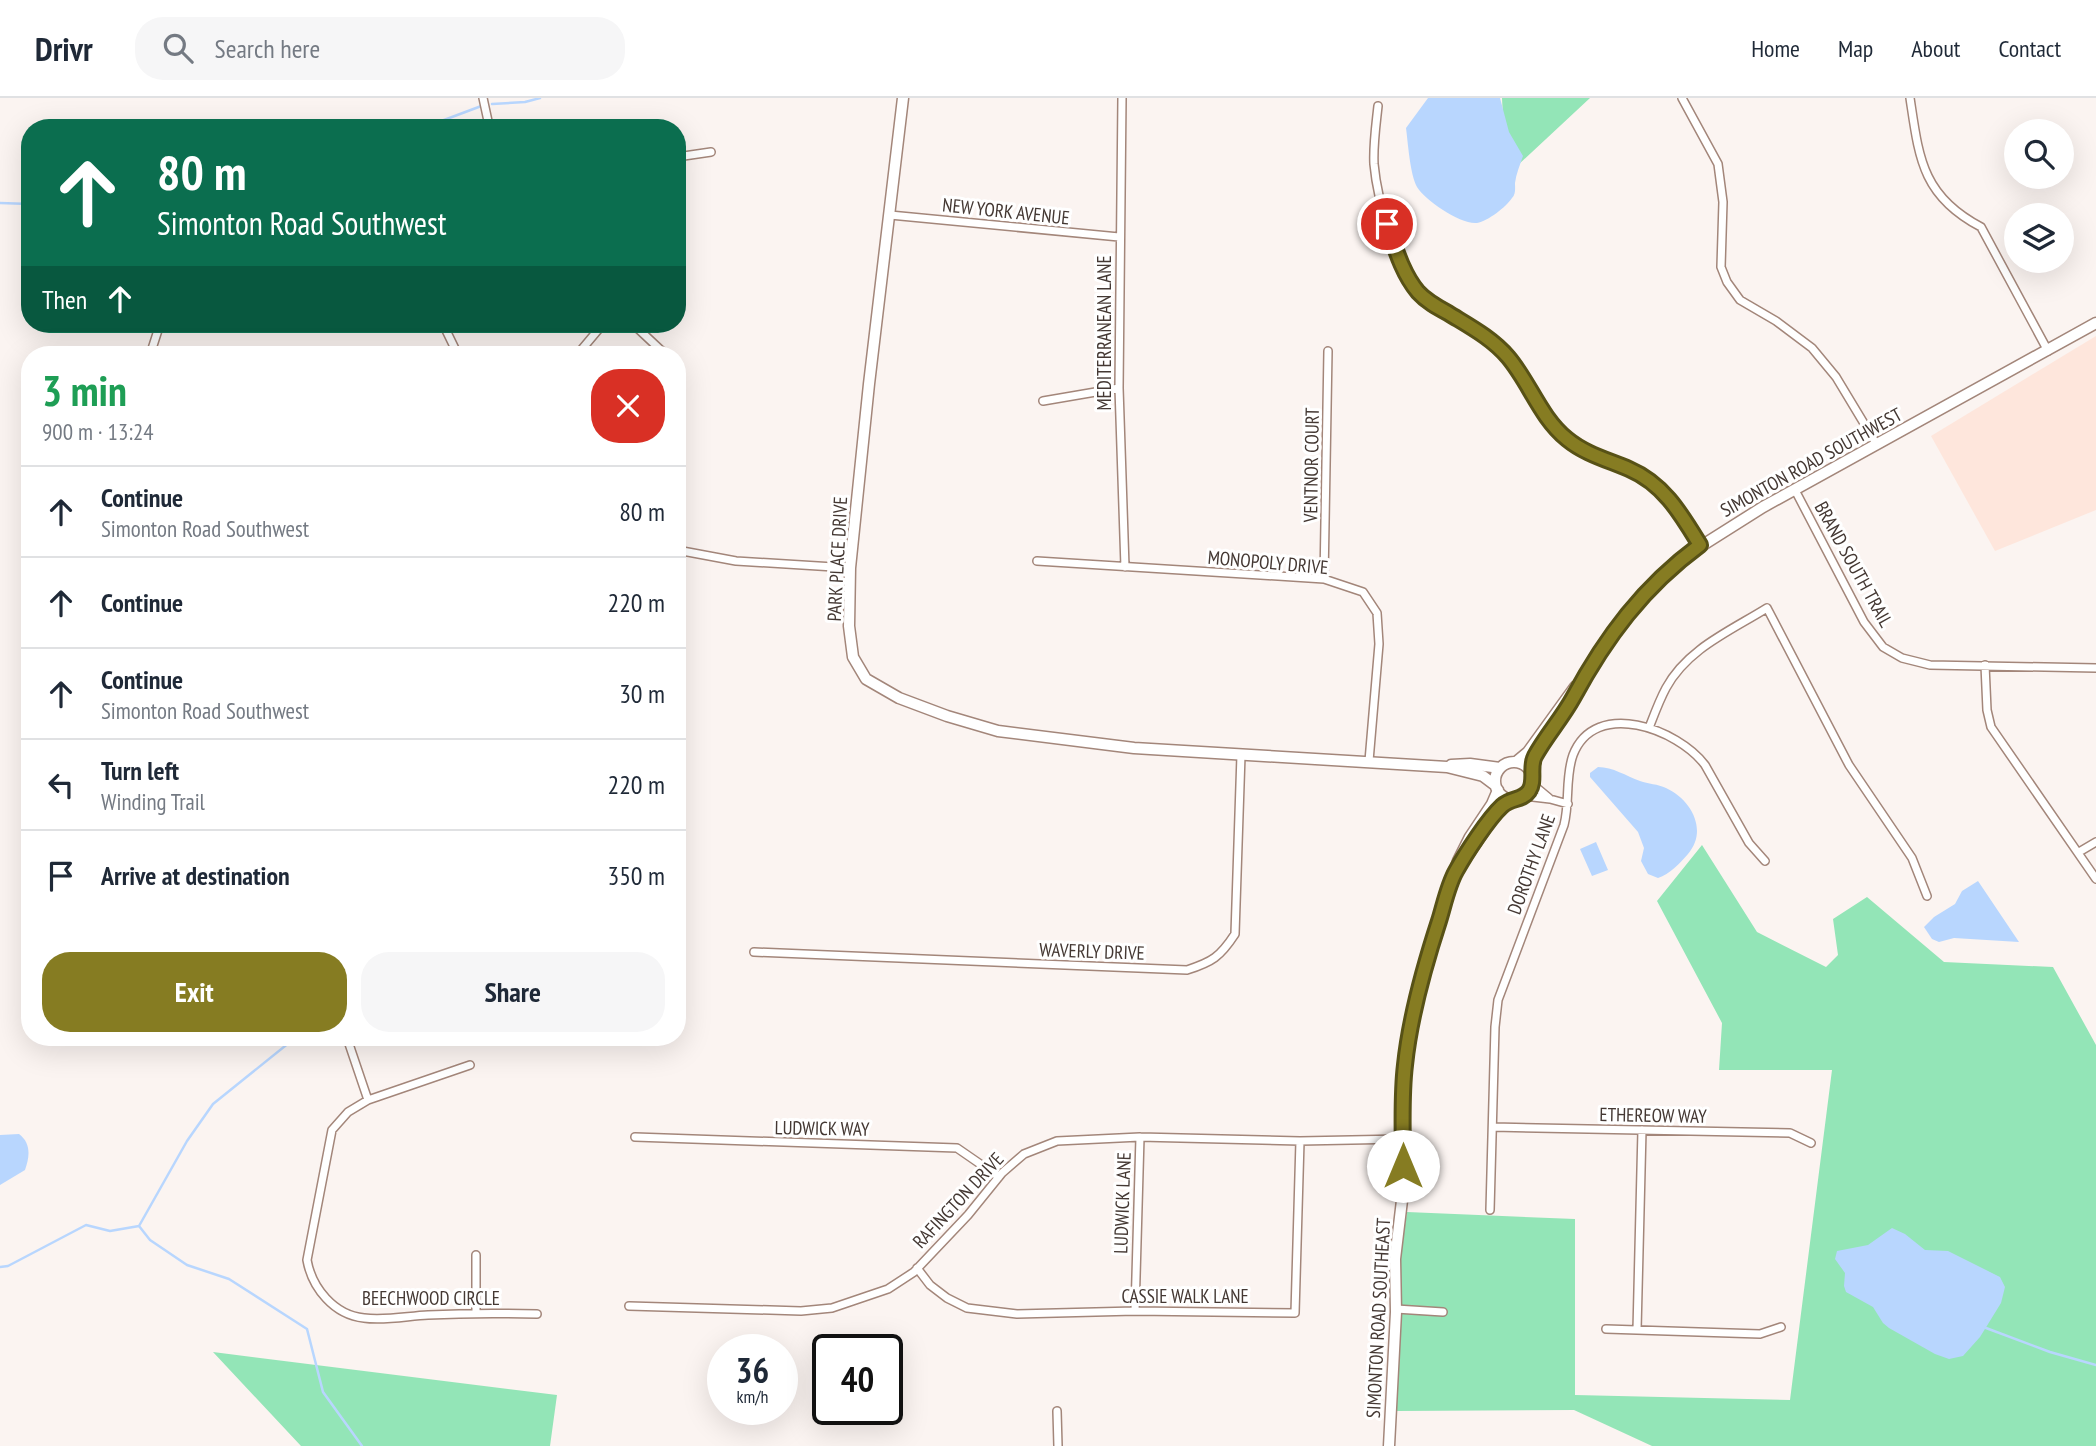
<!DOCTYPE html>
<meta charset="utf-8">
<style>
body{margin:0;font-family:"PT Sans Narrow",sans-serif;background:#f6f6f7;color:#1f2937;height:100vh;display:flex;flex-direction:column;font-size:26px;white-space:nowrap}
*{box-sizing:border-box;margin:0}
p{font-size:23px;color:#747a83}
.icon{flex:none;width:38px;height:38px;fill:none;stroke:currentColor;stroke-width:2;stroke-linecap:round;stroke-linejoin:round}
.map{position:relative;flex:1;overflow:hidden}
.sheet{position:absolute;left:21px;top:248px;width:665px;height:700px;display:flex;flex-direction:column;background:#fff;border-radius:28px;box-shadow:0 7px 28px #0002}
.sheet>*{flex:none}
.hud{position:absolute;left:21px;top:21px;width:665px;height:214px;border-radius:28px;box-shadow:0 7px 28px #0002;background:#0b6e4f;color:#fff;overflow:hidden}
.tools{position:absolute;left:2004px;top:21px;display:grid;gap:14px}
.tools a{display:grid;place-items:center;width:70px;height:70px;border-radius:50%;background:#fff;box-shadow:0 7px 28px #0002;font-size:35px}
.speed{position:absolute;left:707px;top:1236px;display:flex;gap:14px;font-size:35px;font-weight:700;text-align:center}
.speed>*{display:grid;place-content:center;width:91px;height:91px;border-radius:50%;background:#fff;box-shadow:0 7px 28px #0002;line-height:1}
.speed small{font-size:18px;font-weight:400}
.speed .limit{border:4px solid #111;border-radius:10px;background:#fff;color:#111}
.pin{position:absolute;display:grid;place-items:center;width:60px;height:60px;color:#fff;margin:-30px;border:4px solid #fff;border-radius:50%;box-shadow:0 2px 7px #0007}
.me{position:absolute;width:77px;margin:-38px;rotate:0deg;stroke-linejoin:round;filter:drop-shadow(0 0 5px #0008)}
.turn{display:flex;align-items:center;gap:24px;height:147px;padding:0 21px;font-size:32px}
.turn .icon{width:91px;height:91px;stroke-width:2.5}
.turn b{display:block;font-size:49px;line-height:60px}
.then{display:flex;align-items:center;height:66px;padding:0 21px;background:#0003;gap:14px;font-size:26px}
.round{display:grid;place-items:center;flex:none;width:74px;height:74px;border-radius:28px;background:#f6f6f7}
.summary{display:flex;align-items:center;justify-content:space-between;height:119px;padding:0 21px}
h1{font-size:42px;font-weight:700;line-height:52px;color:#1e9e55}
.button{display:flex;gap:14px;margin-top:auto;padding:14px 21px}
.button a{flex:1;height:80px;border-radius:28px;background:#867c22;color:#fff;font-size:28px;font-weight:700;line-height:80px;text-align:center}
.button a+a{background:#f6f6f7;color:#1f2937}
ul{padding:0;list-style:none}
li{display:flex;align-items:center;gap:21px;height:91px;padding:0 21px;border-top:2px solid #e0e1e3}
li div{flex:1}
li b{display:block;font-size:26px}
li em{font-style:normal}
header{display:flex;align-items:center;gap:42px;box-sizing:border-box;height:98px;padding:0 35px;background:#fff;border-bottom:2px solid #e0e1e3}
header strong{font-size:33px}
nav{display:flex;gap:38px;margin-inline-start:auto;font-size:24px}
.search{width:490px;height:63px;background:#f6f6f7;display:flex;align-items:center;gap:18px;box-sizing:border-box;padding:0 24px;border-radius:28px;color:#747a83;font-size:26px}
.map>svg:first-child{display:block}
.built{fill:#fee6dc}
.green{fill:#93e5b7}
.water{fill:#b8d6fe}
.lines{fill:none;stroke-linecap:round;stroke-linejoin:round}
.stream{stroke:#b8d6fe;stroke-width:2.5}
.street-casing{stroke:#a3867a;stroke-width:10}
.secondary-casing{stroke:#a3867a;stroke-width:13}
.street{stroke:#fff;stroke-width:7}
.secondary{stroke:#fff;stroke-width:10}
.route-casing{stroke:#575116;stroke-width:18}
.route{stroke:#867c22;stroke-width:12}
.labels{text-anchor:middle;stroke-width:6;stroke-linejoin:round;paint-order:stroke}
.street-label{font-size:19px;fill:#443833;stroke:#fff}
</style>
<header>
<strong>Drivr</strong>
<div class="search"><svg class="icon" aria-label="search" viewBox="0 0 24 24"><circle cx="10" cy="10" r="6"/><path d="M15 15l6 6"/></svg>Search here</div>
<nav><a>Home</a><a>Map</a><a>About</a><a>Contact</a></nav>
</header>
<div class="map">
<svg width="2096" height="1348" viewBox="0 0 2096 1348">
<rect width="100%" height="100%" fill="#fbf4f1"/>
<path class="built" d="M2096,238V412L1995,453L1931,338Z"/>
<path class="green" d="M1502,0H1590L1503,81L1505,61Z
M1702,747L1757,834L1826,869L1838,857L1833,821L1867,799L1944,864L2053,869L2096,947V1348H1652L1574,1312L1396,1313L1401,1152L1407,1114L1575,1121V1297L1790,1302L1832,972H1719L1722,925L1657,803Z
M213,1254L557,1297L550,1348H301Z"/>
<path class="water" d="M1428,0H1500L1509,34L1523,58C1520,67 1516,76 1515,85C1515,90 1516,96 1512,100C1506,109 1488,123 1477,125C1461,127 1425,102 1417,89C1410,76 1408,45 1406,30Z
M1598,669C1613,669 1626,678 1640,683C1648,686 1658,686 1666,690C1692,702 1708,733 1688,756C1679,766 1670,776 1658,780L1648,776L1641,763L1644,750L1638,734L1590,679V675Z
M1596,744L1608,772L1592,778L1580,751Z
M1978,783L2019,844L1954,840L1939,844L1932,841L1924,829L1934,819L1955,806L1962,793Z
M19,1036C31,1045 30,1058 25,1072L0,1087V1037Z
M1892,1130L1905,1136L1925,1152L1948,1153L2000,1179L2005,1189L2001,1205L1980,1239L1963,1258L1949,1261L1935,1256L1889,1230L1883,1225L1873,1209L1846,1194L1844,1188L1845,1175L1835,1161L1837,1153L1868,1147Z"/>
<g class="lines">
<path class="stream" d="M492,6L525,4L540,0
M308,30H345
M401,30L428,28L484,7
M0,105L30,106
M139,1128L187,1043L213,1006L295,940
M0,1169L8,1168L86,1127L110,1133L139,1128L150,1142L187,1167L229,1181L307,1231L323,1294L362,1348
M1986,1230L2050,1254L2096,1267"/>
<g class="street-casing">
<path id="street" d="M483,0L488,23L493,30
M1122,0L1119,290L1125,469
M1682,0L1718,66L1723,104L1721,169L1727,184L1740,202L1776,223L1812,250L1836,279L1877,347
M1910,0C1919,60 1922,98 1981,129L2048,253
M1378,8C1376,27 1373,47 1374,66C1377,100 1397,176 1423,199C1446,220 1479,229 1502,252C1528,279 1538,318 1567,342C1586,357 1608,362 1629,371C1664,386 1681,416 1700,447
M677,59L711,54
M890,117L1119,139
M443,226L458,257
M633,226L666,257
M150,257L160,226
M577,257L603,226
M1043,303L1119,290
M1795,392L1864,524L1883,549L1902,560L1930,567L2096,570
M677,452L736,463L850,470
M1037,463L1324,481L1363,494L1377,515L1379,546L1369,663
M1324,481L1328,253
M1985,567L1987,612L1991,629L2096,781
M1649,630C1654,617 1659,603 1666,590C1687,551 1730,533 1767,510L1849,667L1912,760L1927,798
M1532,682L1537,690L1549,700
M1524,698L1550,701L1568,706
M2079,754L2096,744
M754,854L1187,872C1212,864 1220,859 1235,836L1241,657
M347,940L368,1002
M470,967L368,1002L348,1014L332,1032L307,1162C312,1190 334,1217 364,1220C384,1223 408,1218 428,1217C465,1215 500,1215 537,1216
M1493,1029L1790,1035L1811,1045
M635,1039L957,1050L999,1079
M1490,1112L1495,929L1498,902L1564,727C1570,704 1565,679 1573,657C1595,600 1678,631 1705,667L1749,745L1765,763
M476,1157V1215
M917,1170L930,1187L947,1200L967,1210L1017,1216L1135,1213L1295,1215L1300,1043
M629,1208L801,1213L832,1210L888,1191L914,1174L968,1117L1002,1075L1024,1056L1057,1043L1140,1039L1300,1043L1403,1041
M1396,1211L1443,1214
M1135,1213L1140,1039
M1606,1231L1760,1236L1781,1229
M1637,1232L1642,1032
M1057,1313L1058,1348"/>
</g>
<g class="secondary-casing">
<path id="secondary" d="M903,0L869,286L850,470L849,528L853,559L866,581L899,600L947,618L998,633L1134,650L1447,669L1483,678L1495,687
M1516,664L1528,654L1575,589
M1495 683a19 19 0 1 1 38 0a19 19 0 1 1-38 0Z
M1451,667L1470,666L1500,670
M1531,675L1535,659L1573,601L1582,581L1610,537L1649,492L1687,457L1763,409L2096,225
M1463,764L1499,711L1510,701
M1389,1348L1396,1214L1395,1161L1403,1094V989L1410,935L1434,838L1458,763L1470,739L1492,706L1498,692"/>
</g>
<use href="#street" class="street"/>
<use href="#secondary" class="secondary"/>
</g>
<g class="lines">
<g class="route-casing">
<path id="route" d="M1387,126C1395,149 1402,175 1418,194C1426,203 1437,209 1448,215C1469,228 1492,240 1508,259C1530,285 1540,319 1567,341C1585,356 1608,362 1629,371C1664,386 1681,416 1700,447C1643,489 1606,539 1573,600C1562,620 1546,638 1535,658C1529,669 1536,683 1529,693C1522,703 1512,699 1502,708C1488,721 1466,755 1456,773C1448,787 1444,807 1439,823C1424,869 1410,918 1405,967C1401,1000 1403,1034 1403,1068"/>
</g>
<use href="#route" class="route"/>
</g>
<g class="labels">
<g class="street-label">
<text transform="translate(1006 113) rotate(6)" y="7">NEW YORK AVENUE</text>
<text transform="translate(1104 235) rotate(-90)" y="7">MEDITERRANEAN LANE</text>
<text transform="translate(1811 364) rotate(-29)" y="7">SIMONTON ROAD SOUTHWEST</text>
<text transform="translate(1311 367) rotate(-89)" y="7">VENTNOR COURT</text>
<text transform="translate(837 461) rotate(-87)" y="7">PARK PLACE DRIVE</text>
<text transform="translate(1268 464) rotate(5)" y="7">MONOPOLY DRIVE</text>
<text transform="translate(1854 466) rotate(61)" y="7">BRAND SOUTH TRAIL</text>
<text transform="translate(1531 766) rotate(-70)" y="7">DOROTHY LANE</text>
<text transform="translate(1092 853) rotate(2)" y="7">WAVERLY DRIVE</text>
<text transform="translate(1653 1017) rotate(1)" y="7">ETHEREOW WAY</text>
<text transform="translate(822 1030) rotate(1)" y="7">LUDWICK WAY</text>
<text transform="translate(958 1102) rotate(-47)" y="7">RAFINGTON DRIVE</text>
<text transform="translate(1122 1105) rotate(-88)" y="7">LUDWICK LANE</text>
<text x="1185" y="1205">CASSIE WALK LANE</text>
<text x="431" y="1207">BEECHWOOD CIRCLE</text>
<text transform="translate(1378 1220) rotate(-87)" y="7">SIMONTON ROAD SOUTHEAST</text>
</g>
</g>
</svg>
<div class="tools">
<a><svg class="icon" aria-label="search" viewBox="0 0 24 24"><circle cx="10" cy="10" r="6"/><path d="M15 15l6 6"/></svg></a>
<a><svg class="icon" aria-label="layers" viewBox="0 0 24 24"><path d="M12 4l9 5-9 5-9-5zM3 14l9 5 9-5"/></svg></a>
</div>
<div class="speed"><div>36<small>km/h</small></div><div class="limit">40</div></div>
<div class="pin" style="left:1387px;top:126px;background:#d93025"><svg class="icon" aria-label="arrive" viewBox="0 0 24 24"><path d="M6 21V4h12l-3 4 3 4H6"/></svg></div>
<svg class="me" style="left:1403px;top:1068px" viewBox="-20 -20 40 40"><circle r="19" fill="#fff"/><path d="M0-13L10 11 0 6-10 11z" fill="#867c22"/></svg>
<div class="hud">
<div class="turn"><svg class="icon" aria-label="ahead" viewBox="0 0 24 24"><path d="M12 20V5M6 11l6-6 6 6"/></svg><div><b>80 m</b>Simonton Road Southwest</div></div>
<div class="then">Then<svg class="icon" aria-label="ahead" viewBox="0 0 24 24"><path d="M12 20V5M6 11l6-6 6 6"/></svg></div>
</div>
<section class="sheet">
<div class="summary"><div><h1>3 min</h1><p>900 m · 13:24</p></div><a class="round" style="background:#d93025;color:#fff"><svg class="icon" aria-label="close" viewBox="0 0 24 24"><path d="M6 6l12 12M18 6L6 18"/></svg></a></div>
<ul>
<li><svg class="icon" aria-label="ahead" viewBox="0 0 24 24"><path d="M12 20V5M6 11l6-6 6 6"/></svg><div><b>Continue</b><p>Simonton Road Southwest</p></div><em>80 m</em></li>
<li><svg class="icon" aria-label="ahead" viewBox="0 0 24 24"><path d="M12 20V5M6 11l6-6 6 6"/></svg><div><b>Continue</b></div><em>220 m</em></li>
<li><svg class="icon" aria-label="ahead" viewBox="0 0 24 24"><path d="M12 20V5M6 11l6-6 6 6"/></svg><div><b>Continue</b><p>Simonton Road Southwest</p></div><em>30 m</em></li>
<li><svg class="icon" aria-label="left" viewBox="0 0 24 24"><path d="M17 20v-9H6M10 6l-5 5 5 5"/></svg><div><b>Turn left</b><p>Winding Trail</p></div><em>220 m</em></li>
<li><svg class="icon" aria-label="arrive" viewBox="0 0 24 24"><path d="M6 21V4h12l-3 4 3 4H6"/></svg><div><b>Arrive at destination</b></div><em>350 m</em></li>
</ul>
<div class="button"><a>Exit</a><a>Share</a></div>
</section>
</div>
